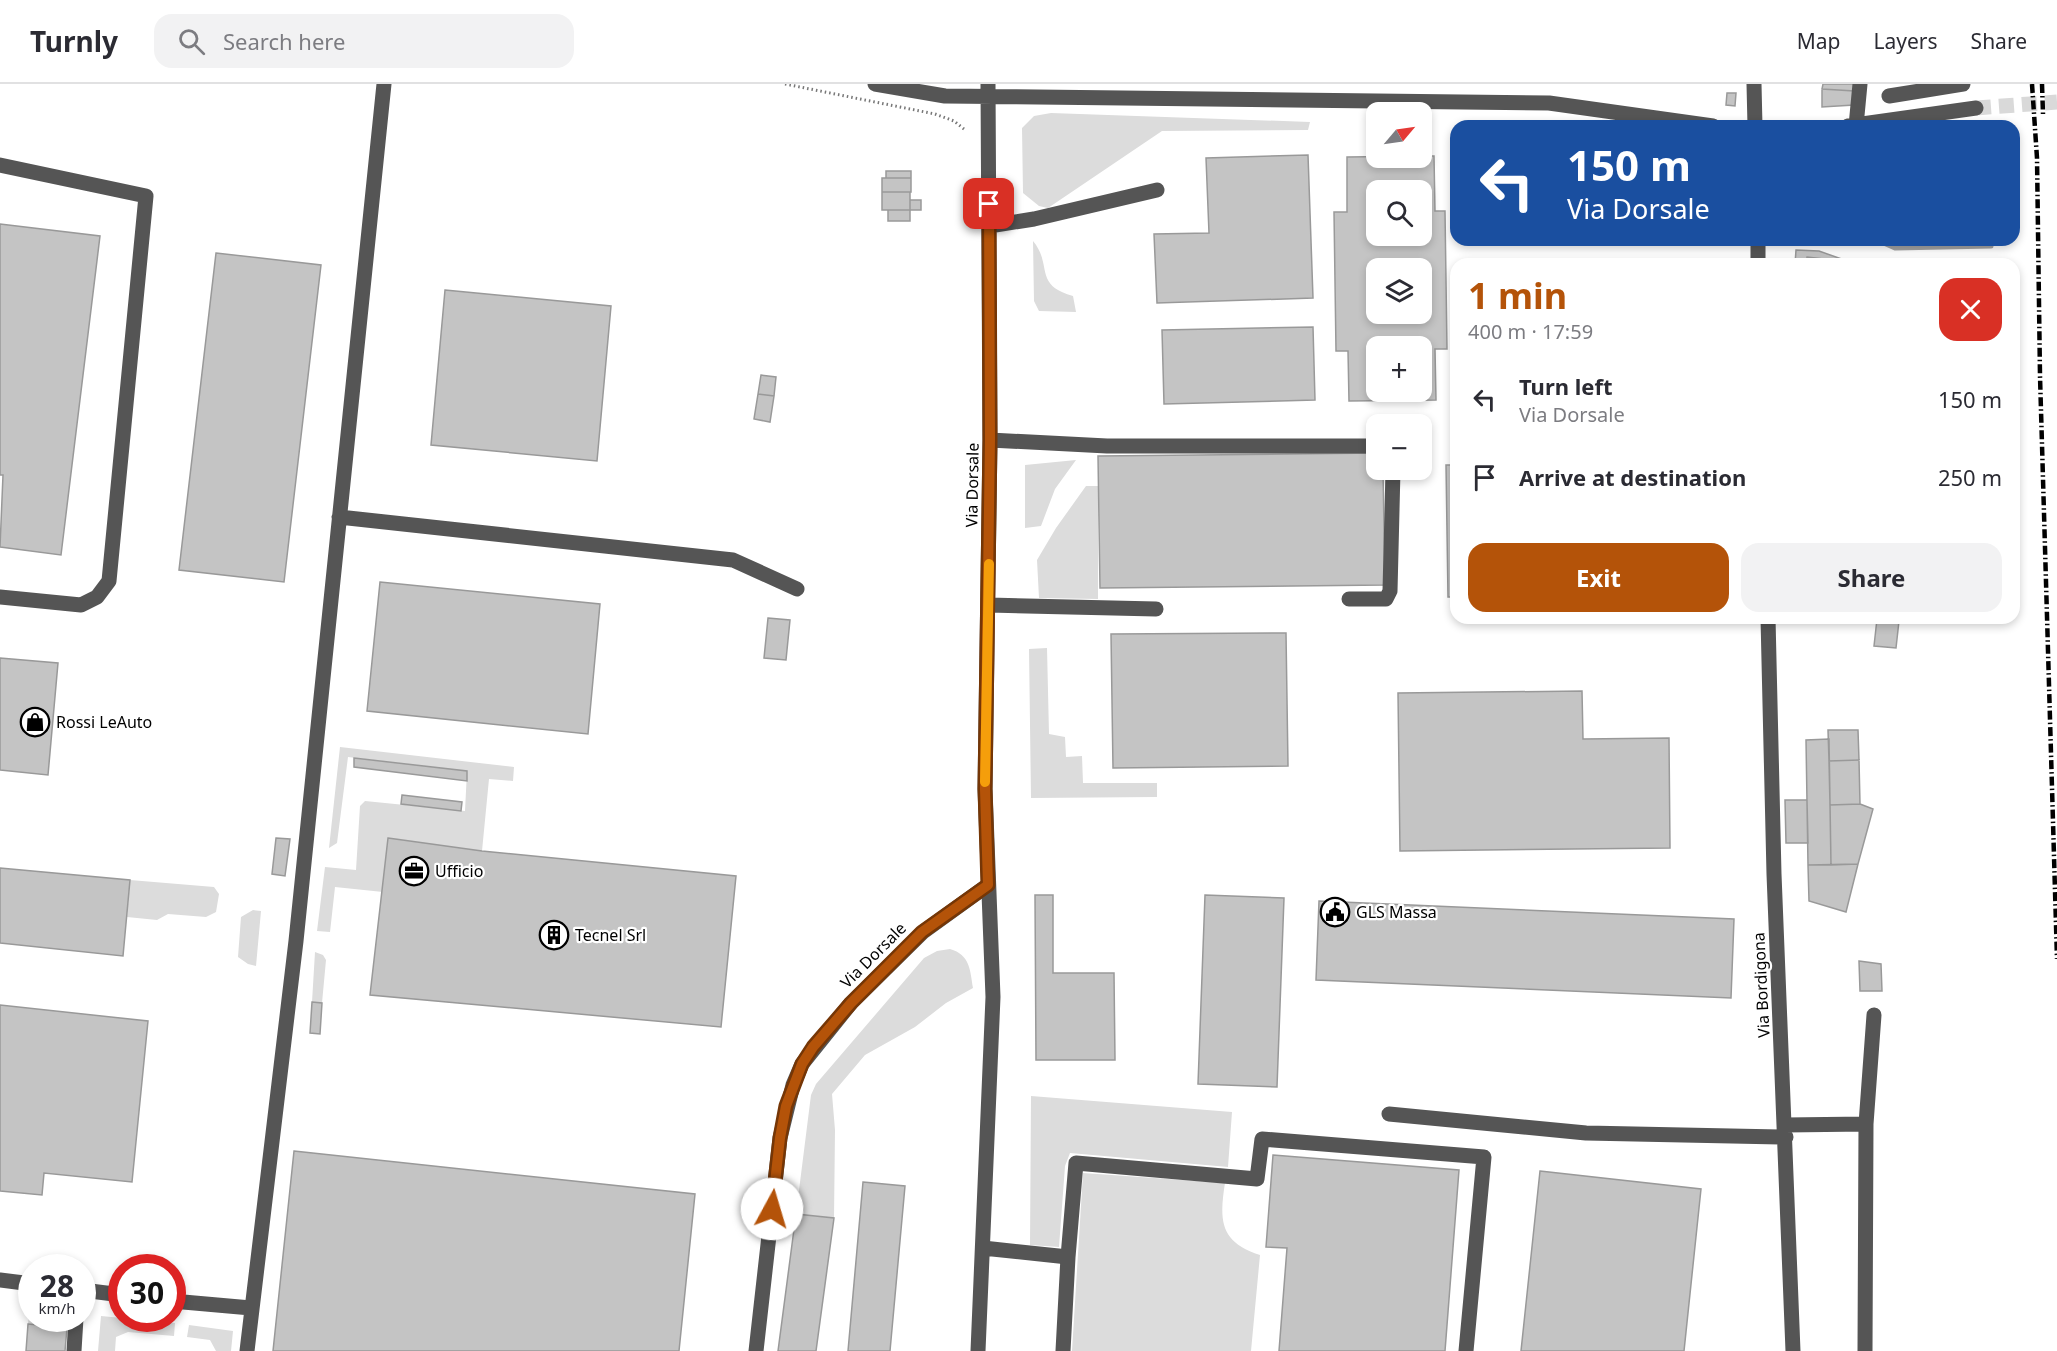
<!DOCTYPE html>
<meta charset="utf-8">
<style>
body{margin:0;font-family:"Noto Sans",sans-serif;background:#f2f2f3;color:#2b2b33;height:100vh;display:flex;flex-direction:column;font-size:22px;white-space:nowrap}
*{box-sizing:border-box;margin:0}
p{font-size:20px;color:#7c7c81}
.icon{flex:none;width:33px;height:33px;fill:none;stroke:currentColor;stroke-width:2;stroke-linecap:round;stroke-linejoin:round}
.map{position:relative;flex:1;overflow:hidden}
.drawer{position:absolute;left:1450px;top:174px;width:570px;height:366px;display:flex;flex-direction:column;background:#fff;border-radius:18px;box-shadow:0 3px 9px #0003}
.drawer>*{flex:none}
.top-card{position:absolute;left:1450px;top:36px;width:570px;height:126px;border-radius:18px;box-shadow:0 3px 9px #0003;background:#1a4fa0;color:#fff;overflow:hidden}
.needle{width:39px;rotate:61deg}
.controls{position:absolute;left:1366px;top:18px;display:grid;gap:12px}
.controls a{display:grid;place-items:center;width:66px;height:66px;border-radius:12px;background:#fff;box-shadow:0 3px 9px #0003;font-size:30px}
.speed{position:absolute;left:18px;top:1170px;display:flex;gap:12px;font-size:30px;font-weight:700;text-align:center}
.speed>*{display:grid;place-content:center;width:78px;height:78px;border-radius:50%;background:#fff;box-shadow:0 3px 9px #0003;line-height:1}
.speed small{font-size:15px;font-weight:400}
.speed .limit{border:9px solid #d22;background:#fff;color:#111}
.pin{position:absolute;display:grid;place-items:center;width:51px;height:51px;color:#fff;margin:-26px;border-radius:12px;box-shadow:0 3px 9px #0006}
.me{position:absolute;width:66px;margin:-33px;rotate:6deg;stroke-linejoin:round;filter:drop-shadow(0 0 4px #0008)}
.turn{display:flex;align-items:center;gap:21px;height:126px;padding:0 18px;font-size:27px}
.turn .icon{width:78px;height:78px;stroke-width:2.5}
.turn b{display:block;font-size:42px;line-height:51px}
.round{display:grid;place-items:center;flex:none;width:63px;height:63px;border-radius:18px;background:#f2f2f3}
.headline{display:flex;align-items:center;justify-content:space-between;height:102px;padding:0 18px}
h1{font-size:36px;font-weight:700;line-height:45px;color:#b45309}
.cta{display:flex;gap:12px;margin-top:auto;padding:12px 18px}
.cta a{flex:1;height:69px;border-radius:18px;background:#b45309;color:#fff;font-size:24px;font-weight:700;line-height:69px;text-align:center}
.cta a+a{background:#f2f2f3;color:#2b2b33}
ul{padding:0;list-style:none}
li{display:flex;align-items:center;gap:18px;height:78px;padding:0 18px}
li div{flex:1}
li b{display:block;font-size:22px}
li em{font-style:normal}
header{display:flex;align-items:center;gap:36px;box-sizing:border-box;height:84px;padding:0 30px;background:#fff;border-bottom:2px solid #e1e1e2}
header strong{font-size:28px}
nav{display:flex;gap:33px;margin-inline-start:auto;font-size:21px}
.search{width:420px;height:54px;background:#f2f2f3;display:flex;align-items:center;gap:15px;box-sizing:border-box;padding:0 21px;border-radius:18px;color:#7c7c81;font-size:22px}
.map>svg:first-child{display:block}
.green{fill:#dcdcdc}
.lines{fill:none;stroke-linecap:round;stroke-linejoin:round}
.stream{stroke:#a3a3a3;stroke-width:5}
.building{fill:#c4c4c4;stroke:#999;stroke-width:1.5;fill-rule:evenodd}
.minor-tunnel{stroke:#d9d9d9;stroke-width:15;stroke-dasharray:15 8;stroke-linecap:butt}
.path{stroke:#777;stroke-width:3;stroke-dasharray:1.5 3;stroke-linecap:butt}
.minor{stroke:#555;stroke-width:15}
.rail{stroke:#000;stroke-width:4.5;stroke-dasharray:9 3 1.5 3;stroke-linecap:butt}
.route-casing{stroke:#753606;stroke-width:15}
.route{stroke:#b45309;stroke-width:10}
.slow{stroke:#f59e0b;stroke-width:10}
.labels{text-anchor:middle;stroke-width:4.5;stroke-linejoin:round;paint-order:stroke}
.street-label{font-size:16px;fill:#000;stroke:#fff}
.poi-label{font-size:16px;fill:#000;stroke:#fff;text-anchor:start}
</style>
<header>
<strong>Turnly</strong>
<div class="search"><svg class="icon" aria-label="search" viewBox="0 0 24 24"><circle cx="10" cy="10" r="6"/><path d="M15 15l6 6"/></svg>Search here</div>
<nav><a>Map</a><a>Layers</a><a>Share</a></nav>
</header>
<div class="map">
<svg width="2057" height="1267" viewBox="0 0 2057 1267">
<rect width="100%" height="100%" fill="#fff"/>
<path class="green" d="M1051,29L1310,38L1308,46L1162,47L1048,124L1039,122L1023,109L1022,44L1034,32Z
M1033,157C1053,181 1033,201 1073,212L1076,228L1039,227L1034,217Z
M1076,376L1055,405L1041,442L1025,444V381Z
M1086,402H1098V515L1039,514L1037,476L1056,444Z
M1047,564L1049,650L1065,653L1066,673L1082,672L1083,699H1157V713L1031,714L1029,565Z
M340,663L514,683L513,697L489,695L482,767L388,754L383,808L335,803L330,848L317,847L325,783L356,786L360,722L365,717L465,727L467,687L348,673L337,759L329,764Z
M130,796L214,803L219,810L216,828L206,833L168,830L157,836L127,833Z
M253,826L261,827L256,882L248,880L238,873L241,833Z
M950,865C970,871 970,885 973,904L946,919L915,943L865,971L832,1010L835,1046L834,1134L796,1130L811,1011L816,1000L924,874L937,867Z
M315,868L323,871L326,876L322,919L312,918Z
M1031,1012L1232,1028L1228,1083L1070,1069L1065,1082L1059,1163L1030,1161Z
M1083,1089L1225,1099C1219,1137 1220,1158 1260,1171L1251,1267H1072Z
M30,1222L32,1234L68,1235L67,1244L28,1240Z
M101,1232L175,1239L174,1252L128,1248L116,1253L115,1267H98Z
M189,1241L233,1247L231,1267H216L210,1256L187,1253Z"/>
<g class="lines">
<path class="stream" d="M1877,156L1895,164L1991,162"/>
</g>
<path class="building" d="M1823,0H1854V7L1822,5Z
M1822,5L1854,7V21L1822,23Z
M1727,9H1736L1735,22L1726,21Z
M1308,71L1313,214L1157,219L1154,150L1209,149L1206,74Z
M1422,72H1434L1435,127H1445L1447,265H1435L1436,316L1349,317L1348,267H1336L1334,128H1347V73ZM1377,106H1422V152H1377ZM1377,184H1422V230H1377ZM1377,262H1422V308H1377Z
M886,87H911V94H886Z
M882,94H911V108H882Z
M882,108H910V126H882Z
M910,116H921V126H910Z
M888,126H910V137H888Z
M0,140L100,152L61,471L0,463L3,391H0Z
M1796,166L1819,167L1850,178L1807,173L1806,180H1795Z
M216,169L321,181L284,498L179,486Z
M1807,173L1858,179L1857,180H1806Z
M445,206L611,222L597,377L431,361Z
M1313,243L1315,316L1164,320L1162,246Z
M761,291L776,293L774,312L758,310Z
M758,310L774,312L770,338L754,335Z
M1377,369V386H1383L1385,501L1100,504L1098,372Z
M1446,381H1456V513H1448Z
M380,498L600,520L588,650L367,627Z
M768,534L790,536L786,576L764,574Z
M1877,535L1899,537L1896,564L1874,562Z
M1286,549L1288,682L1113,684L1111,550Z
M0,574L58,579L48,691L0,686Z
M1582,607L1583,655L1669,654L1670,764L1400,767L1398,609Z
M1828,646H1858L1859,676L1829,677Z
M1829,655L1831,781H1808L1806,656Z
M354,674L467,687V697L354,683Z
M1859,676L1860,720L1830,721L1829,677Z
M402,711L462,718L461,727L401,720Z
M1785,716H1807L1808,759H1786Z
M1860,720L1873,725L1858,780L1831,781L1830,721Z
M276,754L290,755L285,792L272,790Z
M388,754L482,767L736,792L721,943L370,911Z
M1858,780L1846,828L1809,817L1808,781Z
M0,784L130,796L123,872L0,859Z
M1035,811H1053V889H1114L1115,976H1036Z
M1205,811L1284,814L1277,1003L1198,1000Z
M1319,817L1734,835L1731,914L1316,896Z
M1859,877L1881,880L1882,907H1860Z
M312,918L322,919L320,950L310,949Z
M0,921L148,937L132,1098L44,1089L42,1111L0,1107Z
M294,1067L695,1110L679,1267H273Z
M1273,1071L1459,1086L1445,1267H1279L1287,1164L1266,1163Z
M1540,1087L1701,1105L1684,1267H1521Z
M863,1098L905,1102L890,1267H848Z
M796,1130L834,1134L816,1267H778Z
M28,1240L67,1244L65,1267H26Z"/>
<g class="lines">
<path class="minor-tunnel" d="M1976,24L2057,18"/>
<path class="path" d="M785,0L935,30L954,37L964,45
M41,1241L42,1234"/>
<path class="minor" d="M875,0L945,12L1549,19L1713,42
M1754,0L1755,42
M1889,12L1963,0
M1848,42L1976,24
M1856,42L1860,0
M0,81L146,112L109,497L97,513L81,521L0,513
M989,142L1034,135L1157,106
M1758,156V180
M990,356L1107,362H1377
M339,433L733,476L797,505
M1349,515H1386L1390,507L1393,386
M989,521L1156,525
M1768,534L1774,790L1793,1267
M1389,1030L1586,1049L1786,1053
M1785,1041L1866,1040
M983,1164L1068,1173L1063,1267
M1068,1173L1076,1079L1257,1095L1262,1055L1484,1073L1466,1267
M0,1196L32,1200
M82,1206L122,1211
M172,1217L251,1224
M74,1267L76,1234
M247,1267L296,857L384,0
M756,1267L780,1054L793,1001L802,980L851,919L923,848L988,801
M978,1267L993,913L985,705L990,356L988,0
M1865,1267L1866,1040L1874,931"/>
<path class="rail" d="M2032,0L2037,74L2040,292L2057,875
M2042,0L2043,30"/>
</g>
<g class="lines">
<g class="route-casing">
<path id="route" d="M772,1125L780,1054L786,1022L802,980L813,963L851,919L922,848L988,801L985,705L990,356L989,120"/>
</g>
<use href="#route" class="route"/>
<path class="slow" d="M985,698L989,480"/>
</g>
<defs>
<g id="shop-ring" transform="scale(1.5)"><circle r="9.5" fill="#fff" stroke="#000" stroke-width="1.5"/><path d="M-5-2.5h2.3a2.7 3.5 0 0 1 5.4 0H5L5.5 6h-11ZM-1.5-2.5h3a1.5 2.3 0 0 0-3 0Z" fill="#000"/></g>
<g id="office-ring" transform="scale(1.5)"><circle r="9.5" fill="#fff" stroke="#000" stroke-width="1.5"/><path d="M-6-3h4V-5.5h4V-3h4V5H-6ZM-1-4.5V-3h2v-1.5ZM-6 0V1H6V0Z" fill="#000"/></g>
<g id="civic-ring" transform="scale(1.5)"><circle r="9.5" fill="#fff" stroke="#000" stroke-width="1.5"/><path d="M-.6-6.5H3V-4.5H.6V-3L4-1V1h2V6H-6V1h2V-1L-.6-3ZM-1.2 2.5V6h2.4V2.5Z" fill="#000"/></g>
<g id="building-ring" transform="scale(1.5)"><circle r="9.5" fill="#fff" stroke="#000" stroke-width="1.5"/><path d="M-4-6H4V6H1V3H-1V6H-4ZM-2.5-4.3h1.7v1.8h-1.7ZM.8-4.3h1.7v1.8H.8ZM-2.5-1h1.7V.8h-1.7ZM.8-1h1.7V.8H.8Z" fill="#000"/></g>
</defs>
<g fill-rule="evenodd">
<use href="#shop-ring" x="35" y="638"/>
<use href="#office-ring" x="414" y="787"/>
<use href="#civic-ring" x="1335" y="828"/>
<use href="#building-ring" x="554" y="851"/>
</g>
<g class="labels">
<g class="street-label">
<text transform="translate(972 401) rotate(-89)" y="6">Via Dorsale</text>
<text transform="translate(873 871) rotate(-45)" y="6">Via Dorsale</text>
<text transform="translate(1761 901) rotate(-93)" y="6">Via Bordigona</text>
</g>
<g class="poi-label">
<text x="56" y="644">Rossi LeAuto</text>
<text x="435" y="793">Ufficio</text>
<text x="1356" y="834">GLS Massa</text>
<text x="575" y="857">Tecnel Srl</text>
</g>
</g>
</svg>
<div class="controls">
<a><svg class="needle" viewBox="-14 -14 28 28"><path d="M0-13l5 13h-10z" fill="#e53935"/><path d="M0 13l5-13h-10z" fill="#7c7c81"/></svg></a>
<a><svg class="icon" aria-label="search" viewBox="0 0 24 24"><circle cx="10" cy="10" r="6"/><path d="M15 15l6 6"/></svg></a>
<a><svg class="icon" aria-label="layers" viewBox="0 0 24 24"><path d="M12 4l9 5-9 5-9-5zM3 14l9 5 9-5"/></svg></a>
<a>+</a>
<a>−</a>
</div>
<div class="speed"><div>28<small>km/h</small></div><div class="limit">30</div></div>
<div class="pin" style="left:989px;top:120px;background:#d93025"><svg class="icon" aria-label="arrive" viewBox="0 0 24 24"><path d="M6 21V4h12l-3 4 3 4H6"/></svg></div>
<svg class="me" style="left:772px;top:1125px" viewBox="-20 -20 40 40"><circle r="19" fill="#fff"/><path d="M0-13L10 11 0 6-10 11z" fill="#b45309"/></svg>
<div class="top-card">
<div class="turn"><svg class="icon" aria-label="left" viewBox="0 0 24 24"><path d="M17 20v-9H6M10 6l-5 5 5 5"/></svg><div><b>150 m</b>Via Dorsale</div></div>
</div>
<section class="drawer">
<div class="headline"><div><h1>1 min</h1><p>400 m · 17:59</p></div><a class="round" style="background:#d93025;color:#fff"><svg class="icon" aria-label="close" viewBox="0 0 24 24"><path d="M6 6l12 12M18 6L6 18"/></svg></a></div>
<ul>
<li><svg class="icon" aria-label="left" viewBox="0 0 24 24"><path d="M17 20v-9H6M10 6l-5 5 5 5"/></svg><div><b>Turn left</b><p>Via Dorsale</p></div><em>150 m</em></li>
<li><svg class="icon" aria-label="arrive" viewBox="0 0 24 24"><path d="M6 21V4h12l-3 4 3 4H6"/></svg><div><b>Arrive at destination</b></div><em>250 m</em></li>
</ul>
<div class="cta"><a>Exit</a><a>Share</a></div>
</section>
</div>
